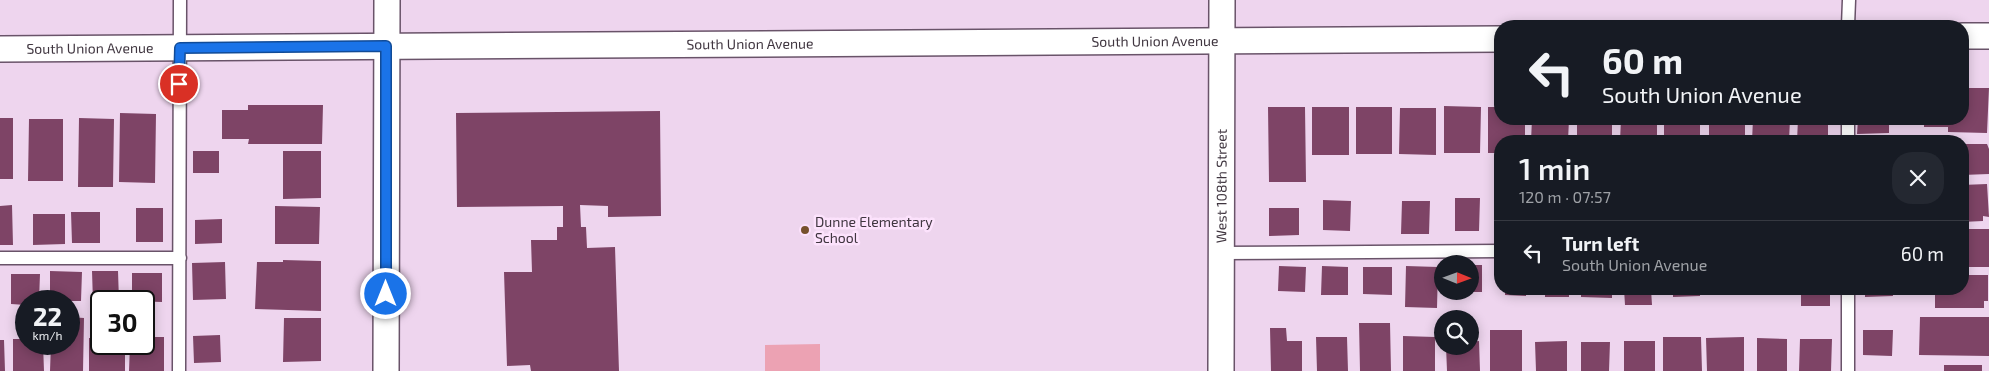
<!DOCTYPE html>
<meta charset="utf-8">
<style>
body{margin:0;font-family:"Exo 2",sans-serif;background:#242831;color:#f1f3f6;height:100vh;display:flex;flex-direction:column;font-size:19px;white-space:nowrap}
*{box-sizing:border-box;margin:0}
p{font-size:16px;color:#9ea1a6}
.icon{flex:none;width:28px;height:28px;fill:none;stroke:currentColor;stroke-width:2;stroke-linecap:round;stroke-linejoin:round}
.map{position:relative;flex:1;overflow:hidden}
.sheet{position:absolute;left:1494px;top:135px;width:475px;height:160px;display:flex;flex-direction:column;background:#171b24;border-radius:20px;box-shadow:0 2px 12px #0003}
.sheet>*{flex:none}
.banner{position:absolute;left:1494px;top:20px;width:475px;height:105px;border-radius:20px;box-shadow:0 2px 12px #0003;background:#171b24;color:#f1f3f6;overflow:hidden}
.needle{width:32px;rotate:91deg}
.controls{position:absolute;left:1434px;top:255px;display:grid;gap:10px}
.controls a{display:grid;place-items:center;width:45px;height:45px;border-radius:50%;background:#171b24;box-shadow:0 2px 12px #0003;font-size:25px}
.speed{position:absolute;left:15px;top:290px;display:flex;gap:10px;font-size:25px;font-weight:700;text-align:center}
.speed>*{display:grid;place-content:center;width:65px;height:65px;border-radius:50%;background:#171b24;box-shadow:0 2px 12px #0003;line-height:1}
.speed small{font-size:12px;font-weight:400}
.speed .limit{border:2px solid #111;border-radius:8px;background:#fff;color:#111}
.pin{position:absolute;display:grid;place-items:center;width:42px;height:42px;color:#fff;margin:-21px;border:2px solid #fff;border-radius:50%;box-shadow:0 1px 5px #0007}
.me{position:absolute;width:55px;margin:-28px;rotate:0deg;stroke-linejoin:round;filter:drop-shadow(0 0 4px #0008)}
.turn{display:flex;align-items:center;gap:18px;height:105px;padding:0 25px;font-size:22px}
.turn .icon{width:65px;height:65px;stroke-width:2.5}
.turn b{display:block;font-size:35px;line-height:42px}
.round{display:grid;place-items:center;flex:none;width:52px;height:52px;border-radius:20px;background:#242831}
.head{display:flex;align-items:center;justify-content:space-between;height:85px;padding:0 25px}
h1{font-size:30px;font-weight:600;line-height:38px}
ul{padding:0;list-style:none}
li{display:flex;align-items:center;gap:15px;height:65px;padding:0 25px;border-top:1px solid #363941}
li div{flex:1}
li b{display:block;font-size:19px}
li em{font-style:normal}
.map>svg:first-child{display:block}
.green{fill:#eca2b3}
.building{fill:#7e4466}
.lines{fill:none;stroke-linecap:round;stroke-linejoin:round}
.service-casing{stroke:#695369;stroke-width:15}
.minor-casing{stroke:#695369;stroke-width:28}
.service{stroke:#fff;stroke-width:12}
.minor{stroke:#fff;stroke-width:25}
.route-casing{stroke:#114b97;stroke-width:12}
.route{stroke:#1a73e8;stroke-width:9}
.poi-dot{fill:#76502c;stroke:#fce2fc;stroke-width:2}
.labels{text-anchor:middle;stroke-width:5;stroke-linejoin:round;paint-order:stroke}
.street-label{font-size:14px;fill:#3f353f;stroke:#fce2fc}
.poi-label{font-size:14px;fill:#3f353f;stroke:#fce2fc;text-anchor:start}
</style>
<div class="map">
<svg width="1989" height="371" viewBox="0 0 1989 371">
<rect width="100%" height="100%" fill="#eed5ee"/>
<path class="green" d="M820,344V371H765V345Z"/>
<path class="building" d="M1962,88H1989L1987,133L1948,132V127H1924V119H1962Z
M248,105H323L322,144H248L249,139H222V110H248Z
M1444,106L1481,107L1480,153H1444Z
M1268,107H1305L1306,182H1269Z
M1312,107H1349V155H1312Z
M1356,107H1392V154H1356Z
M1488,107H1500V119H1525V141H1500V153H1488Z
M1400,108H1436V155L1399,154Z
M660,111L661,216L608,217V206L580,205L581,227H586L587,248L615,247L619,371H531L530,365L507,366L504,272H532L531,240H557V227H563V206L457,207L456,113Z
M120,113L156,114L155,183L119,182Z
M0,118H13V179H0Z
M79,118L114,119L113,187H78Z
M29,119H63V181H28Z
M1532,119H1569L1568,141H1531Z
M1577,119H1612V141H1577Z
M1621,119H1657V141H1620Z
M1664,119H1700V141H1664Z
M1709,119H1745V141H1709Z
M1753,119H1790L1789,141H1752Z
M1798,119H1828V141H1797Z
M1858,119H1889V133L1857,134Z
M1962,144H1987L1989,149V174L1962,175Z
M193,151H219V173H193Z
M283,151H321V198L283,199Z
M1987,184L1989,217L1983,216V221L1962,222V185Z
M1455,198H1480L1479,231H1455Z
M1323,200L1351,201L1350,231L1323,230Z
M1402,201H1430L1429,234H1401Z
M12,205L13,245H0V206Z
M275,206L320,207L319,244H275Z
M136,208H163V242H136Z
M1269,208H1299V235L1269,236Z
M71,212H100V243H72Z
M33,214H65V244L33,245Z
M222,219V243L195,244V220Z
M1962,229H1989V267H1962Z
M283,260L321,261V311L255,309L257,262H283Z
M225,262L226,299L193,300L192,263Z
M1470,265H1482V292H1470Z
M1279,266L1306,267L1305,292L1278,291Z
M1322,266L1348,267V295H1321Z
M1406,266L1438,267L1437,308L1405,307Z
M1363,267H1392V295L1363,294Z
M50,271L82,272L81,301H50Z
M92,271H118L119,301L93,302Z
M132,273H162V302L132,301Z
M11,274H40L39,301H26V305L11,304Z
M1962,275H1988V301H1984V308H1935V291H1928V289H1962Z
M1505,289H1526V296L1505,295Z
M1545,289H1569V297H1545Z
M1581,289H1612V298L1581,297Z
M1624,289H1651L1652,305H1625Z
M1673,289H1700V296L1673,297Z
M1801,289H1830V306H1801Z
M1865,289H1892L1893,296L1865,297Z
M69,317L84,318L83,371H50L51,344H69Z
M1920,317H1989V356L1919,355Z
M284,318H321V361L283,362Z
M1359,323H1390L1391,371H1360Z
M1270,328H1286L1287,341H1302V371H1271Z
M1490,330H1522V371H1490Z
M1863,330H1893L1892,356L1863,355Z
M220,335L221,362L194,363L193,336Z
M1403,336L1435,337V371H1403Z
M144,337H164V371H129L130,344H144Z
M1316,337H1347L1348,371H1317Z
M1663,337H1701L1702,371H1663Z
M1744,337V371H1707L1706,338Z
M89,338H101V344H125V371H89Z
M1757,338L1787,339V371H1757Z
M13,339H26V344H43L44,371H13Z
M1800,339H1832L1831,371H1799Z
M0,340H4L5,371H0Z
M1479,341L1480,371H1447L1446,346H1470V342Z
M1567,341V371H1536L1535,342Z
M1624,341H1655V371H1624Z
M1581,342H1610L1609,371H1581Z
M1944,365H1982V371H1944Z"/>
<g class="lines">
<g class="service-casing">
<path id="service" d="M1848,26L1849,0
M1848,119V141
M1221,253L1500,251
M0,258H180
M179,371L180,0
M1848,371V289"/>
</g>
<g class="minor-casing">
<g id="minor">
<path d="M1962,36H1989"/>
<path id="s1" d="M0,49L1500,39"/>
<path d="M386,371L387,0"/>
<path id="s2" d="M1221,371L1222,0"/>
</g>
</g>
<use href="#service" class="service"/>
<use href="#minor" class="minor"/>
</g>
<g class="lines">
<g class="route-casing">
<path id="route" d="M179,84L180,48L386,46V294"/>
</g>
<use href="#route" class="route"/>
</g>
<circle class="poi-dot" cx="805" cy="230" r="5"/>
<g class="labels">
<g class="street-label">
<text dy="5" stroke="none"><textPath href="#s1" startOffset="1155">South Union Avenue</textPath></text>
<text dy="5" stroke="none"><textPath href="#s1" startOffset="750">South Union Avenue</textPath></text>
<text dy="5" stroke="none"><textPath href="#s1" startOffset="90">South Union Avenue</textPath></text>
<text dy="5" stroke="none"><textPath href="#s2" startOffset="185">West 108th Street</textPath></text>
</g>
<g class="poi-label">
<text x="815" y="227">Dunne Elementary<tspan x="815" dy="16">School</tspan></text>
</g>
</g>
</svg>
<div class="controls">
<a><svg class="needle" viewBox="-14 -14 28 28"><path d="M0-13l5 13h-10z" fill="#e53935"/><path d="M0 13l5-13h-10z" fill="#9ea1a6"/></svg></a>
<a><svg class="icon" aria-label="search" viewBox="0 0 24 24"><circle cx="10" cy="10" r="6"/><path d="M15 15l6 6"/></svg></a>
</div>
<div class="speed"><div>22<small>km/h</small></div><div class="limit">30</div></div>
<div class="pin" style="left:179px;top:84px;background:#d93025"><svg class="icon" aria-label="arrive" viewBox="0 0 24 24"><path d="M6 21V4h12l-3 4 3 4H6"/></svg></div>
<svg class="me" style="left:386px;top:294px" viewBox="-20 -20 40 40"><circle r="17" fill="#1a73e8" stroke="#fff" stroke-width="3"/><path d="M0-11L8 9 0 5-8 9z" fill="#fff"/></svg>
<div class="banner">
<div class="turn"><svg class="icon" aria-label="left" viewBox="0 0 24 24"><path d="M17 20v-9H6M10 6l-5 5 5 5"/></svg><div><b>60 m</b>South Union Avenue</div></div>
</div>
<section class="sheet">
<div class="head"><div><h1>1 min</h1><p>120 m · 07:57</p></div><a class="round"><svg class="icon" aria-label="close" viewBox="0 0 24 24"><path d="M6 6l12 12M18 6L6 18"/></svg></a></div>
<ul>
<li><svg class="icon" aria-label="left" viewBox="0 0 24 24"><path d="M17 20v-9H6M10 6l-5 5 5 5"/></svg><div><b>Turn left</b><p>South Union Avenue</p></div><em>60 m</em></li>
</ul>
</section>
</div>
